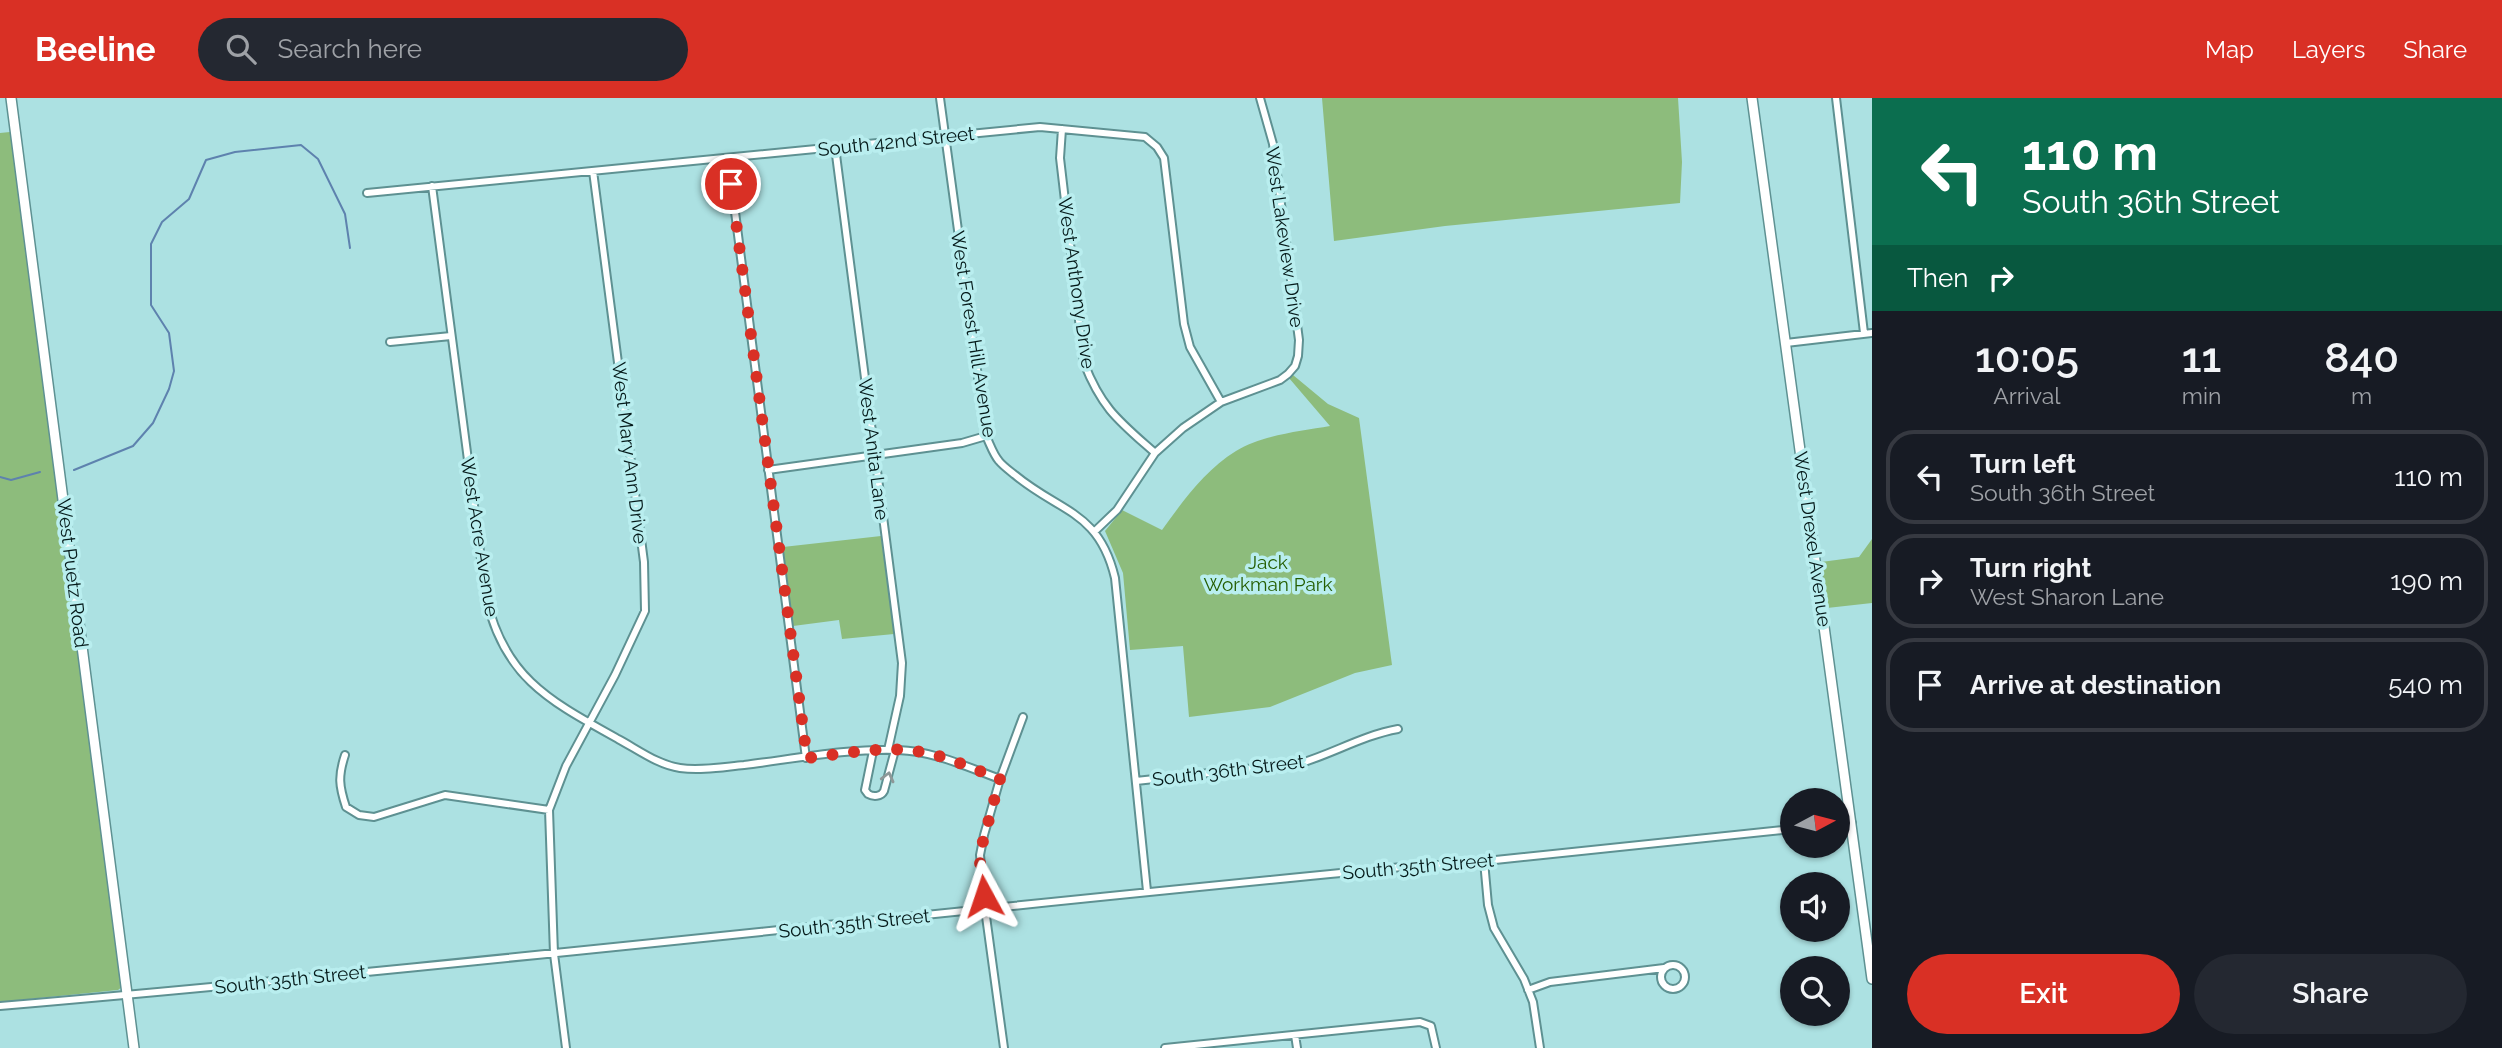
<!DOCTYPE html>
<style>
body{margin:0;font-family:Raleway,sans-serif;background:#242831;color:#f1f3f6;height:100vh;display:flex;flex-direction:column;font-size:26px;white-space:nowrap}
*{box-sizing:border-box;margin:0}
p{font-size:23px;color:#9ea1a6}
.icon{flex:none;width:38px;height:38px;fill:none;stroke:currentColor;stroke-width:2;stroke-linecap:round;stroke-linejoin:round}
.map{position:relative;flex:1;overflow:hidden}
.drawer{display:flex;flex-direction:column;background:#171b24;width:630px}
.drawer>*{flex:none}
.top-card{background:#0b6e4f;color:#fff;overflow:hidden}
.needle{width:46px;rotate:83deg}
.controls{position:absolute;left:1780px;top:690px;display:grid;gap:14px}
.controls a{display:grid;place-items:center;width:70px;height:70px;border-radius:50%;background:#171b24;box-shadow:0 2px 5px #0004;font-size:35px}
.pin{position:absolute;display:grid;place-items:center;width:60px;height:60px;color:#fff;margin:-30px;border:4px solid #fff;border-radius:50%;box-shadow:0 2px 7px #0007}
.me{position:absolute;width:77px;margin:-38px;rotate:355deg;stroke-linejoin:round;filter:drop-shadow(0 0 5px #0008)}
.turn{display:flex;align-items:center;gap:24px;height:147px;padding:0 35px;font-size:32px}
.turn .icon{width:91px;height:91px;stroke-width:2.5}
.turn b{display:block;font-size:49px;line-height:60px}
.then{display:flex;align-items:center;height:66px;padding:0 35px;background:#0003;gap:14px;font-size:26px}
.eta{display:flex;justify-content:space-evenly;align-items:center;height:119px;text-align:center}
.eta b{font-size:42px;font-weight:600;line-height:49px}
.primary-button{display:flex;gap:14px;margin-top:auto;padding:14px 35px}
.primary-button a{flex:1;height:80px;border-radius:42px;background:#d93025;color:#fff;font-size:28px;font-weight:600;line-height:80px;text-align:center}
.primary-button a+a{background:#242831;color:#f1f3f6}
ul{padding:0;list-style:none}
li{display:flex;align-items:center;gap:21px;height:94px;margin:0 14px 10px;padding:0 21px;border:4px solid #363941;border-radius:28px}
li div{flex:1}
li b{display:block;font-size:26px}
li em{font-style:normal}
header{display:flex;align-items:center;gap:42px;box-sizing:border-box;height:98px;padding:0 35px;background:#d93025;color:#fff}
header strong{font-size:33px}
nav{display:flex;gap:38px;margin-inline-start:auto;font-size:24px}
.search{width:490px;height:63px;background:#242831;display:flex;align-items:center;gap:18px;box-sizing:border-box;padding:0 24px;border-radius:38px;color:#9ea1a6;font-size:26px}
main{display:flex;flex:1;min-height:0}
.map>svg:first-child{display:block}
.green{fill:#8dbc7c}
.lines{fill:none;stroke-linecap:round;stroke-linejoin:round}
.stream{stroke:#5e82ae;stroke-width:2}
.street-casing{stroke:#5e9192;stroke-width:10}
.secondary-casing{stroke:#5e9192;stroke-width:12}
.street{stroke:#fff;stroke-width:6}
.secondary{stroke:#fff;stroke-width:9}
.oneway{stroke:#8e9898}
.route{stroke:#d93025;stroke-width:12;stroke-dasharray:0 21.6}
.labels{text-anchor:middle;stroke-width:7;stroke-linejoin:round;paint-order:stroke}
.street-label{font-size:19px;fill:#051a1a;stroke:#b9eeef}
.park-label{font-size:19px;fill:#245d00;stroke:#b9eeef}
</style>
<header>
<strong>Beeline</strong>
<div class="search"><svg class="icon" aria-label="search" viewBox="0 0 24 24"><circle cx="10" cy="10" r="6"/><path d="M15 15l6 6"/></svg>Search here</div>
<nav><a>Map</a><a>Layers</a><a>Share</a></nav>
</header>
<main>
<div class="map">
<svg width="1872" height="950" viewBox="0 0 1872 950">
<rect width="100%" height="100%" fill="#ace1e2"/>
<path class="green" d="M1322,0H1678L1682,64L1680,105L1445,128L1334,143Z
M10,34L62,412L122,889L118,892L0,904V35Z
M1293,277L1328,306L1359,320L1392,567L1355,575L1270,609L1189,619L1183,548L1130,552L1123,475L1105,433L1122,412L1162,432C1183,403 1205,372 1236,353C1262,337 1301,333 1330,328L1289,280Z
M881,438L894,536L842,541L839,522L793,528L783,449Z
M1872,441V505L1827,510L1821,464L1859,459Z"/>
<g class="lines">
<path class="stream" d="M74,372L133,348L153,325L169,291L174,273L169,235L151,207V146L162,124L189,101L206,62L235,54L301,47L318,61L345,116L350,150
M0,379L11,382L40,374"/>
<g class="street-casing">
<path id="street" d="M940,0L986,338C990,346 993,356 999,363C1003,368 1010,373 1015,377C1061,415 1099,413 1115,480L1147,793
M1836,0L1864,235
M1062,31L1060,60L1084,265C1102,311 1119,323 1155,355
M835,49L902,565L900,598L888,652
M728,60L806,660
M432,88L486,499C504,580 550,603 618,641C637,651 658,667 680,670C701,673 723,669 744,667C793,661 850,650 898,652C934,653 967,669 1000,681
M367,95L1040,29L1145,39L1157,49L1164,60L1184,226L1190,249L1221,304
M390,244L451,238
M1786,245L1872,235
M768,372L962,345L986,338
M1095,433L1117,412L1155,355L1183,330L1221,304L1280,282L1288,276L1295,268L1298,258L1299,242L1273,46L1260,0
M873,653L865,692L868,696C873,699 881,699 884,693L895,652
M345,657C338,678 339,688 346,709L359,717L374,719L445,697L549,712
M1136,683L1301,665C1334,655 1364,637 1398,631
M1838,727L1852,725
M1484,763L1488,807L1494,830L1524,881L1533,904L1540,950
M1661 879a12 12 0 1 1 24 0a12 12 0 1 1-24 0Z
M1528,892L1550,884L1664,870
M0,908C475,867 949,812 1424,767H1448L1792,731
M1295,937L1297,950
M566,950L554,856L549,712L566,668L615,577L645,513L644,464L593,73
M1004,950L985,811L980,757L984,737L1000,681L1023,619
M1165,950L1420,924L1431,928L1436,950"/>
</g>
<g class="secondary-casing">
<path id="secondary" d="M11,0L134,950
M1752,0L1872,881"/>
</g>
<use href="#street" class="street"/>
<use href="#secondary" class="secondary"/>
</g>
<defs><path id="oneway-chevron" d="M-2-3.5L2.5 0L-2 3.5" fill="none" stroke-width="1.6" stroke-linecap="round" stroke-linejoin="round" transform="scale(1.75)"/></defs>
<use class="oneway" href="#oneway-chevron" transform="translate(888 679) rotate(-76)"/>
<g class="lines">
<path class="route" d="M731,86L807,660C843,656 880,648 916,653C945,657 973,671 1000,681L982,747L980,766L984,798"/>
</g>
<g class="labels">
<g class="street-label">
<text transform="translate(896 43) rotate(-6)" y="7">South 42nd Street</text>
<text transform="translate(1285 139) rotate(82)" y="7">West Lakeview Drive</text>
<text transform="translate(1077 185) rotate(82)" y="7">West Anthony Drive</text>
<text transform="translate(974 236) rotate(81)" y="7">West Forest Hill Avenue</text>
<text transform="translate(874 351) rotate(83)" y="7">West Anita Lane</text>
<text transform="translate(630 355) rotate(83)" y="7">West Mary Ann Drive</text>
<text transform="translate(480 439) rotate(81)" y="7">West Acre Avenue</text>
<text transform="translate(1813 441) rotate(82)" y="7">West Drexel Avenue</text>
<text transform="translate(73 475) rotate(83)" y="7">West Puetz Road</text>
<text transform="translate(1228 672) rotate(-7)" y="7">South 36th Street</text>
<text transform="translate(1418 768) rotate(-5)" y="7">South 35th Street</text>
<text transform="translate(854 825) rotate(-6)" y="7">South 35th Street</text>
<text transform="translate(290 881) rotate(-6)" y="7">South 35th Street</text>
</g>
<g class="park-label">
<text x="1268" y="471">Jack<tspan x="1268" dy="22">Workman Park</tspan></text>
</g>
</g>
</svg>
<div class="controls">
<a><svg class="needle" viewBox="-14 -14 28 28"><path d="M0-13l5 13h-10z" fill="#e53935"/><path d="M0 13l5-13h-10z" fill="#9ea1a6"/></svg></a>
<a><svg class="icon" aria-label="sound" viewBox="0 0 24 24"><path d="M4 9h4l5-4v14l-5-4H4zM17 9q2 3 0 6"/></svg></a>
<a><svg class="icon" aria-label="search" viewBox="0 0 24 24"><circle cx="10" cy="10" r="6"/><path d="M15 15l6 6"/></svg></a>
</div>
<div class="pin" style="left:731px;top:86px;background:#d93025"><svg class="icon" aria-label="arrive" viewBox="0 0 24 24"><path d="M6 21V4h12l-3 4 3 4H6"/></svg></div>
<svg class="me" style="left:984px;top:798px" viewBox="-20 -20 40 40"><path d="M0-17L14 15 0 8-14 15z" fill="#d93025" stroke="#fff" stroke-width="4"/></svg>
</div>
<section class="drawer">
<div class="top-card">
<div class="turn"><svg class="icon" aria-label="left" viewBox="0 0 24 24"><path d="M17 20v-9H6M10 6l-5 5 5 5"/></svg><div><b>110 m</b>South 36th Street</div></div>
<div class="then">Then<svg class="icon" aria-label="right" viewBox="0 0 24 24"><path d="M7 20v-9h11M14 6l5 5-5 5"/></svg></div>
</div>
<div class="eta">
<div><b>10:05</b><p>Arrival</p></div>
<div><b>11</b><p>min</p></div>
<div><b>840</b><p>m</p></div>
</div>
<ul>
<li><svg class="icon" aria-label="left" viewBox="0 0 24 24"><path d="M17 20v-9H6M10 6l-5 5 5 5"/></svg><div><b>Turn left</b><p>South 36th Street</p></div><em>110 m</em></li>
<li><svg class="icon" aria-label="right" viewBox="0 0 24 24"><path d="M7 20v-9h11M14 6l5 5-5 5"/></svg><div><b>Turn right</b><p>West Sharon Lane</p></div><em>190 m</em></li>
<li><svg class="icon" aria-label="arrive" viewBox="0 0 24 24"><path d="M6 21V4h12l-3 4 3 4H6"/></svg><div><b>Arrive at destination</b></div><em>540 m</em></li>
</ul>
<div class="primary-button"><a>Exit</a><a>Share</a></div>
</section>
</main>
